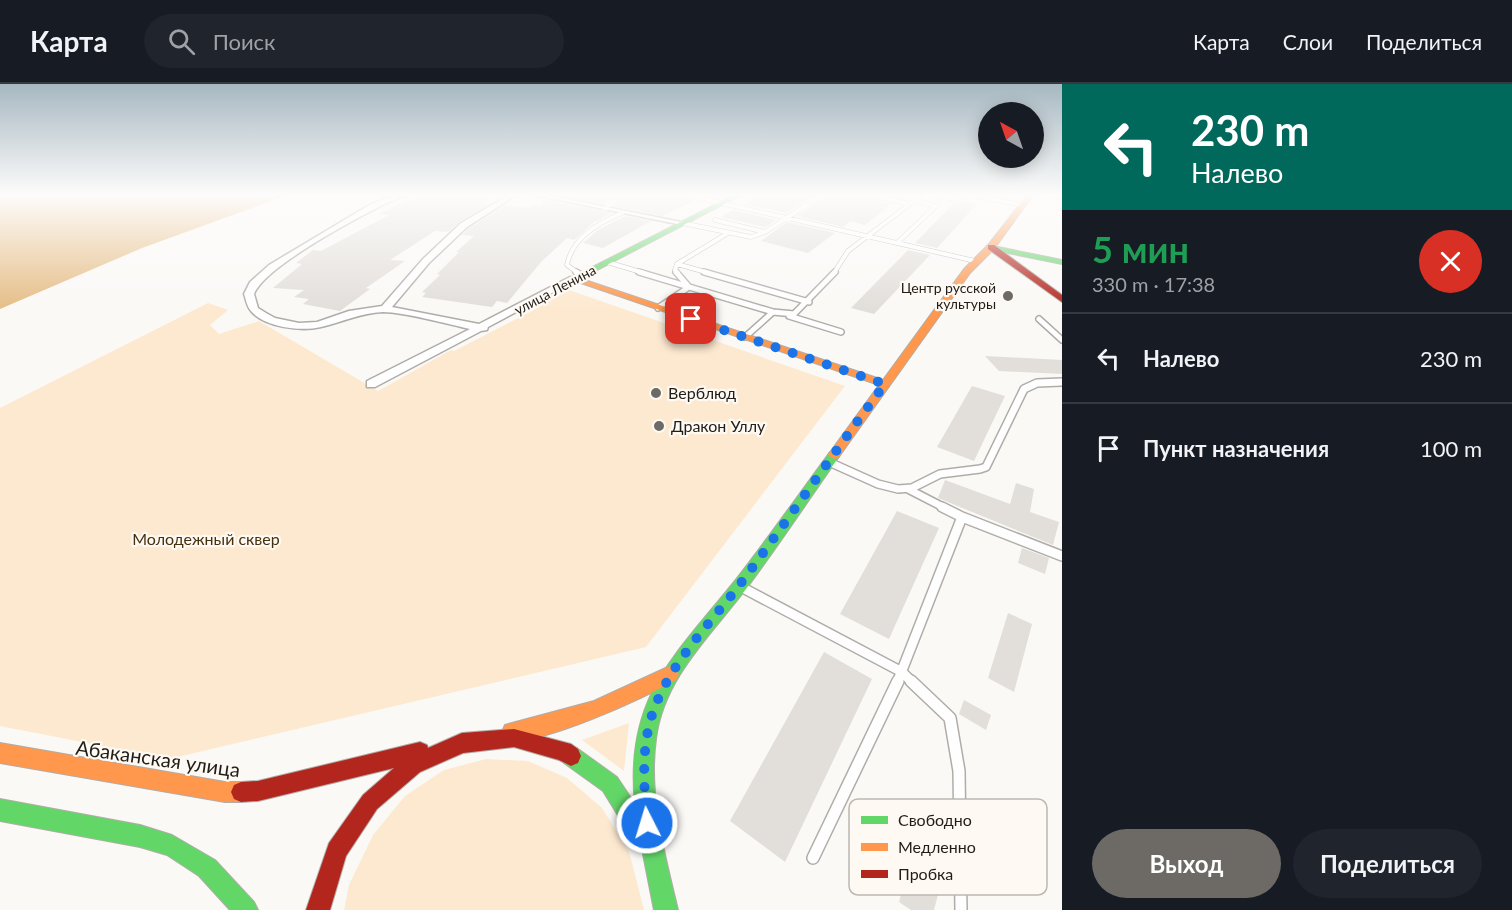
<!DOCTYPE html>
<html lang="ru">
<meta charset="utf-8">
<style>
body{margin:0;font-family:Lato,sans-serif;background:#20242c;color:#f1f3f6;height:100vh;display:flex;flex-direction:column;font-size:22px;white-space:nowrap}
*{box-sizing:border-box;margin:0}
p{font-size:20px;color:#9ea1a6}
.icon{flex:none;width:33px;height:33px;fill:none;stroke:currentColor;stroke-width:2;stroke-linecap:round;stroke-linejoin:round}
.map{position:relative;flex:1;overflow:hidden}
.side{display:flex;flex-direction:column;background:#171b24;width:450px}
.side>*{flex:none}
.banner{background:#00695c;color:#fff;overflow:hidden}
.needle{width:39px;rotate:320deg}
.buttons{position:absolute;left:978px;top:18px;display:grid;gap:12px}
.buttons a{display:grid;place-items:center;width:66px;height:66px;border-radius:50%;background:#171b24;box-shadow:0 3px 15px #0003;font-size:30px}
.pin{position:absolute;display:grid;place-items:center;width:51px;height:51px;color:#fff;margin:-26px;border-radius:12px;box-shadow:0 3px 9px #0006}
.me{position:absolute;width:66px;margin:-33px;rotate:355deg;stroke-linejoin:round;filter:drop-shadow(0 0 4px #0008)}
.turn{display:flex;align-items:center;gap:21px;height:126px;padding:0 30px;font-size:27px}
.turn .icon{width:78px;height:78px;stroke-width:2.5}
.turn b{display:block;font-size:42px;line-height:51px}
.round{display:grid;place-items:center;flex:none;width:63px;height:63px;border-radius:32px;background:#20242c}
.summary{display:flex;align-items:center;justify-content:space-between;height:102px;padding:0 30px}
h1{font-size:36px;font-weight:700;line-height:45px;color:#1e9e55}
.action{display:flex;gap:12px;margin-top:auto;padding:12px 30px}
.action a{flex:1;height:69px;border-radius:36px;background:#6d6a66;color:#fff;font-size:24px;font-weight:700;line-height:69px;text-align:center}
.action a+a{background:#20242c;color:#f1f3f6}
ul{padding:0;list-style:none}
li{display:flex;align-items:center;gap:18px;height:90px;padding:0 30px;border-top:2px solid #363941}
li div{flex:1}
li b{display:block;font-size:22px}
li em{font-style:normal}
header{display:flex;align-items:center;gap:36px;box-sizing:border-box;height:84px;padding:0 30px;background:#171b24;border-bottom:2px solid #363941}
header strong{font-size:28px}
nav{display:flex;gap:33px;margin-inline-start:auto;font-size:21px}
.search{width:420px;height:54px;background:#20242c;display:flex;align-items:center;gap:15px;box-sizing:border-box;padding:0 21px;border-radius:33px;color:#9ea1a6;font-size:22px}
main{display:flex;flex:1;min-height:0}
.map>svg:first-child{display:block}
.green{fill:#fde9d0}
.water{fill:#e5bd86}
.building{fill:#e2deda}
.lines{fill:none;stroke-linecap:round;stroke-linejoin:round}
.lane-far4-casing{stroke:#b0ada9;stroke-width:5}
.lane-far3-casing{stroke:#b0ada9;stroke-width:8}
.lane-far2-casing{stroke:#b0ada9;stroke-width:10}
.lane-far1-casing{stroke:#b0ada9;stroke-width:12}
.lane-casing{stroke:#b0ada9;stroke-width:14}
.street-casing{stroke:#b0ada9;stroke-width:3}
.fast-casing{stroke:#b0ada9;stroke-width:2}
.slow-casing{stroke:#b0ada9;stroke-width:2}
.jam-casing{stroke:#b0ada9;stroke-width:2}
.lane-far4{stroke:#fefefe;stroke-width:4}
.lane-far3{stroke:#fefefe;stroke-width:5}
.lane-far2{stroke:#fefefe;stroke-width:7}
.lane-far1{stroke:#fefefe;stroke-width:9}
.lane{stroke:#fefefe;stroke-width:11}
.street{fill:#fefefe;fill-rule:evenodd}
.fast{fill:#63d668;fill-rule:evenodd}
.slow{fill:#ff974d;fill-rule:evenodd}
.jam{fill:#b3261e;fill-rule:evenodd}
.route{stroke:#1a73e8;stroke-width:10;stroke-dasharray:0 18}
.poi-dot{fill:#6d6a66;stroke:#fef9f3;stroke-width:2}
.labels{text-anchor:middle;stroke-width:4.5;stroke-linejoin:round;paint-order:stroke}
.far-poi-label{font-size:14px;fill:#211d18;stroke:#fef9f3;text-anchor:end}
.far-street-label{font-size:14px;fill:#211d18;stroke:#fef9f3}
.poi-label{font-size:16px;fill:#211d18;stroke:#fef9f3;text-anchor:start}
.park-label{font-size:16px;fill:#47300e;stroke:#fef9f3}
.near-street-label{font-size:20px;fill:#211d18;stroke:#fef9f3}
.key{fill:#fef9f3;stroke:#bcb7b1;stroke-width:1.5}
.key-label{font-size:16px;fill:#211d18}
</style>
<header>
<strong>Карта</strong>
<div class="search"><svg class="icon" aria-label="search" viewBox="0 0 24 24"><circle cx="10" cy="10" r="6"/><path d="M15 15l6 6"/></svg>Поиск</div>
<nav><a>Карта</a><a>Слои</a><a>Поделиться</a></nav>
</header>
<main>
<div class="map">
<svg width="1062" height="826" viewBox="0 0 1062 826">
<rect width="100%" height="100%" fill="#fbf9f6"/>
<path class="green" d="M569,206L845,302L646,563L169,675L0,642V324L208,219L228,226L210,241L219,250L259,237L378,307L451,266L454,267L532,227Z
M629,639L624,687L582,656Z
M486,675L528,677L567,694L602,724L629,767L644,826H344L349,801L373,751L405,712L444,686Z"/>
<path class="water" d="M0,111H288L142,164L0,225Z"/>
<path class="building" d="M439,111H466L489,114L482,119L490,120L460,137L448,148L435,147L390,176L405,177L366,204L370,205L340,227L303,220L309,215L294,213L304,206L273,204L302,180L296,179L313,166L321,167L389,131L380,130L407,115L415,117L426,112L433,114Z
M557,111H614L604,120Z
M624,111H682L684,114L693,117L662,132L614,122Z
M761,111H815L786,129L744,120Z
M826,111L846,114L850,111H859L867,115L891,120L865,141L850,137L843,143L797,132L824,114Z
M542,115L612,129L593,139L574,156L567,154L541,178L507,219L497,217L492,223L422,213L426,209L422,208L440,191L437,190L459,168H456L474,152L462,151L468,145L505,121L529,124L533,121L541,122Z
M963,117L977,120L937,164L915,159L954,119Z
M733,126L776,136L765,143L721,133Z
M625,132L651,137L603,164L583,159L598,146Z
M787,138L835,149L808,169L761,157Z
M908,166L930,171L874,230L851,224Z
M985,272L1062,276V290L999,287Z
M972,302L1005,312L974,377L937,363Z
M945,396L1010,420L1016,399L1034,405L1030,428L1059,438L1053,461L938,414Z
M897,427L939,444L889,555L840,530Z
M1022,464L1049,474L1045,490L1018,479Z
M1008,529L1032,540L1014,608L988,594Z
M824,568L872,595L785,778L730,737Z
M964,616L991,631L986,646L959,630Z
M916,756L947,776L934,826H911L899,818Z"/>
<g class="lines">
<g class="lane-far4-casing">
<path id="lane-far4" d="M686,111L897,159
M868,111L910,120
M921,111L915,116L936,122L897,159L975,177
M931,111L955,115L970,111
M970,111L1022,121
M1049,111L1062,113
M605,125L620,111
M715,136L765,148
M682,139L751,153L765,148L822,111
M607,178L644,189
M677,180L709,189
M677,180L728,149
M677,180L675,186L678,189
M578,189L567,181C572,154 598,139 622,129
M834,189L848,167L915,116"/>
</g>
<g class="lane-far3-casing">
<path id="lane-far3" d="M576,188L581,191
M639,188L773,228L745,253
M704,188L809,218
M658,224L689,203L676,188
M773,228L794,230L835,188
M789,232L841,248
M1039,235L1062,256"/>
</g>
<g class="lane-far2-casing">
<path id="lane-far2" d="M829,378L878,400L898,405L912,404L940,390L980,385L986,383L1024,305L1037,299L1062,298
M908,405L945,424"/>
</g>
<g class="lane-far1-casing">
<path id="lane-far1" d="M942,423L962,433
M743,504L902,588L913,599
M897,599L962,433L1062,472"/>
</g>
<g class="lane-casing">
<path id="lane" d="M911,597L950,634L959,687L961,826
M813,774L898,597"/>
</g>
<g class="street-casing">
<path id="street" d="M396,111H404C396,117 384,119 375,125C348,139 264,184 254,210L258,224L266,229L275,234L299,239L317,238L349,227L382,222L423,175L461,139L509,111H516L467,143L429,179L392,223L479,240L570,193L578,195L488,243L487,246L481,247L375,303H367V297L470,245C447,240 404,228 383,228C361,229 342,238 321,243C301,248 264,243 251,227C247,223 246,215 244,210L250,198L269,181L371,120Z
M535,111H547L686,139L682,141Z"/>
</g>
<g class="fast-casing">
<path id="fast" d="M734,111H741L576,197L569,195Z
M998,163L1062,176V180L998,167Z
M834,367L838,368L840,371L838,374C808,417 778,462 746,505C711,551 663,595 656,655C648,712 665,771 678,826H654L642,765L638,764L603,707L564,679L561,672L564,665L571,662L578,665L617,693L635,720C624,612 676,571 737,494C769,453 799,410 830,368Z
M0,715L140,741L172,751L215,776L254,818L258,826H230L199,792L167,771L140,763L0,737Z"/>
</g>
<g class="slow-casing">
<path id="slow" d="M1027,111H1033L994,165L970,189L838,374L834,375L828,371L879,301L569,195L576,193L883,296L964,185L988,161Z
M670,582L676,584L679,590L676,596C648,612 533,666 505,655L502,648L505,641L512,639L594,617Z
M0,659L225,698H241L248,701L251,708L248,715L241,718H225L0,679Z"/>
</g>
<g class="jam-casing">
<path id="jam" d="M988,161H994L1062,211V218L988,165Z
M514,645L571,660L578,665L581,672L578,679L571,682L559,676L514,663L463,669L420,688L377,725L346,772L330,826H306L329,759L363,711L394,684L258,717L241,718L234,715L231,708L234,701L241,698L258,697L420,658L427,661L428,664L462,649Z"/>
</g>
<use href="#lane-far4" class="lane-far4"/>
<use href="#lane-far3" class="lane-far3"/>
<use href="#lane-far2" class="lane-far2"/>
<use href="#lane-far1" class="lane-far1"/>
<use href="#lane" class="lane"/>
<use href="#street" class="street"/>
<use href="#fast" class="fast"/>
<use href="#slow" class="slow"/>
<use href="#jam" class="jam"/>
</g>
<linearGradient id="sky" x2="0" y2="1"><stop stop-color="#a7b8c1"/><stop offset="0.49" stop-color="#fdfcfb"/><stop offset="1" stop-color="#fdfcfb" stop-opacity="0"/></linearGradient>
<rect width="1062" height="226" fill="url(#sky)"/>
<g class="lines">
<path class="route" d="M647,739C644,704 641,665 652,631C668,582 707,543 738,503C788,436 835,367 885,300L691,235"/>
</g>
<g class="poi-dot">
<circle cx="1008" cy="212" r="6"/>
<circle cx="656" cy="309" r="6"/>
<circle cx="659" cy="342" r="6"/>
</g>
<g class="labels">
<g class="far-poi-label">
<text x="996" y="209">Центр русской<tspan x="996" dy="16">культуры</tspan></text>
</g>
<g class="far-street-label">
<text transform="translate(555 206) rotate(-28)" y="5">улица Ленина</text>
</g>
<g class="poi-label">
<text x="668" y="315">Верблюд</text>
<text x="671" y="348">Дракон Уллу</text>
</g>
<g class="park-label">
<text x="206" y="461">Молодежный сквер</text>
</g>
<g class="near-street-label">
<text transform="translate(158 675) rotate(8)" y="7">Абаканская улица</text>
</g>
</g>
<rect x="849" y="715" width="198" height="96" rx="9" class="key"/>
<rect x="861" y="732" width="27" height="8" fill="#63d668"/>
<rect x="861" y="759" width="27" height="8" fill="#ff974d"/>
<rect x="861" y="786" width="27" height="8" fill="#b3261e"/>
<g class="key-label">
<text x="898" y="742">Свободно</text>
<text x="898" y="769">Медленно</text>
<text x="898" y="796">Пробка</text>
</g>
</svg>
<div class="buttons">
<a><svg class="needle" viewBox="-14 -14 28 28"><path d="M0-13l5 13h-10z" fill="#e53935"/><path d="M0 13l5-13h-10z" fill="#9ea1a6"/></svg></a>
</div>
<div class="pin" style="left:691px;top:235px;background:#d93025"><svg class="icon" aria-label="arrive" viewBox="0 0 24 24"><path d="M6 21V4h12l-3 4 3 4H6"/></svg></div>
<svg class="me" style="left:647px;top:739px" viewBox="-20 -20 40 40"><circle r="17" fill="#1a73e8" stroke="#fff" stroke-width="3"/><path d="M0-11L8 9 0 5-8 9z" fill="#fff"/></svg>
</div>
<section class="side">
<div class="banner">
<div class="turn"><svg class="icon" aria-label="left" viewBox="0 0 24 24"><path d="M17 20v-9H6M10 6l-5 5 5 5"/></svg><div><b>230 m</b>Налево</div></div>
</div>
<div class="summary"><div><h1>5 мин</h1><p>330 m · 17:38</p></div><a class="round" style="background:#d93025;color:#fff"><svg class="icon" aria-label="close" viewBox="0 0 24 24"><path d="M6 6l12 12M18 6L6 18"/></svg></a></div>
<ul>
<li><svg class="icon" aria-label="left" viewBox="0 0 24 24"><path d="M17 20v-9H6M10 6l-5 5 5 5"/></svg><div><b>Налево</b></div><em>230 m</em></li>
<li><svg class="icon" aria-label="arrive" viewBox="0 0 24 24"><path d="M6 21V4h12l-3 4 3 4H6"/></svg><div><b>Пункт назначения</b></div><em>100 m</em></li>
</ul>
<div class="action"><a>Выход</a><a>Поделиться</a></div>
</section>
</main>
